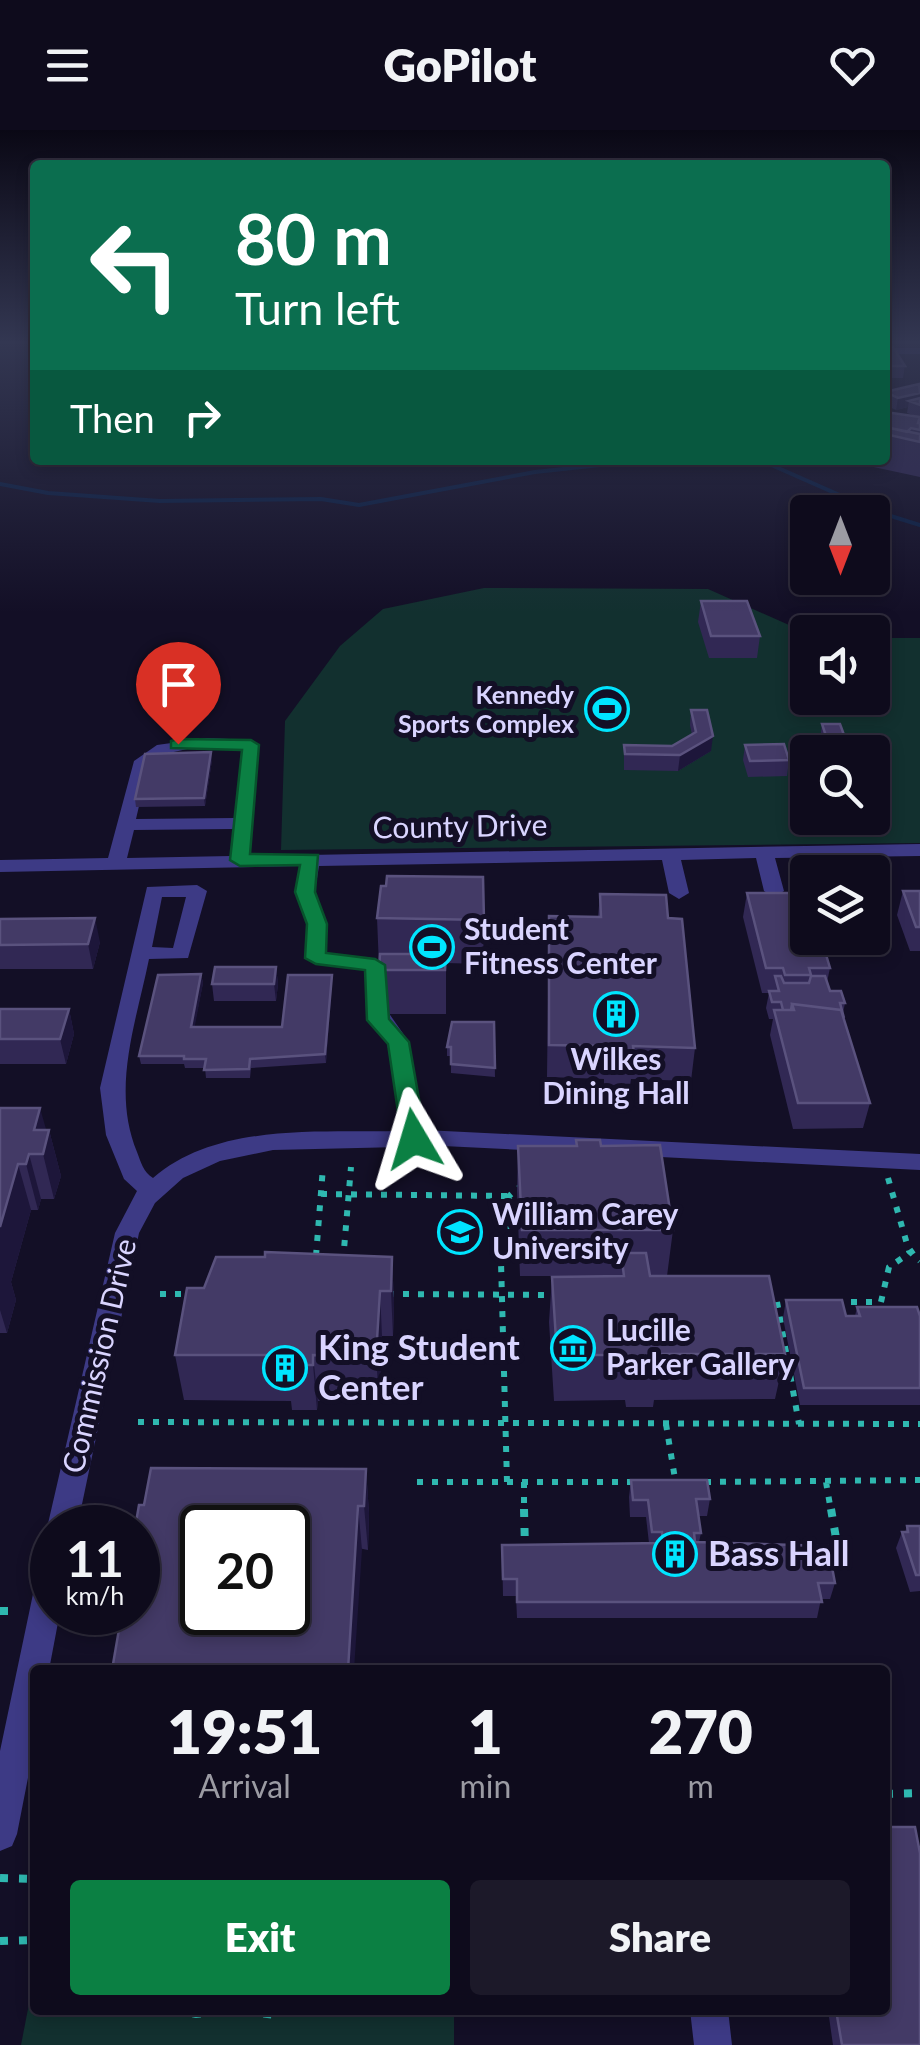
<!DOCTYPE html>
<style>
body{margin:0;font-family:Lato,sans-serif;background:#1c1929;color:#f1f3f6;height:100vh;display:flex;flex-direction:column;font-size:38px;white-space:nowrap}
*{box-sizing:border-box;margin:0}
p{font-size:32px;color:#9b9ba3}
.icon{flex:none;width:55px;height:55px;fill:none;stroke:currentColor;stroke-width:2;stroke-linecap:round;stroke-linejoin:round}
.map{position:relative;flex:1;overflow:hidden}
.details{position:absolute;left:30px;top:1535px;width:860px;height:350px;display:flex;flex-direction:column;background:#0e0b1c;border-radius:10px;box-shadow:0 5px 15px #0003,0 0 0 2px #2e2b3b}
.details>*{flex:none}
.top-card{position:absolute;left:30px;top:30px;width:860px;height:305px;border-radius:10px;box-shadow:0 5px 15px #0003,0 0 0 2px #2e2b3b;background:#0b6e4f;color:#fff;overflow:hidden}
.needle{width:65px;rotate:180deg}
.fabs{position:absolute;left:790px;top:365px;display:grid;gap:20px}
.fabs a{display:grid;place-items:center;width:100px;height:100px;border-radius:10px;background:#0e0b1c;box-shadow:0 5px 15px #0003,0 0 0 2px #2e2b3b;font-size:50px}
.speed{position:absolute;left:30px;top:1375px;display:flex;gap:20px;font-size:50px;font-weight:700;text-align:center}
.speed>*{display:grid;place-content:center;width:130px;height:130px;border-radius:50%;background:#0e0b1c;box-shadow:0 5px 15px #0003,0 0 0 2px #2e2b3b;line-height:1}
.speed small{font-size:25px;font-weight:400}
.speed .limit{border:5px solid #111;border-radius:15px;background:#fff;color:#111}
.pin{position:absolute;display:grid;place-items:center;width:85px;height:85px;color:#fff;margin:-102px -42px;border-radius:50% 50% 50% 0;rotate:-45deg;box-shadow:0 0 10px #0007}
.pin .icon{rotate:45deg}
.me{position:absolute;width:110px;margin:-55px;rotate:353deg;stroke-linejoin:round;filter:drop-shadow(0 0 8px #0008)}
.turn{display:flex;align-items:center;gap:35px;height:210px;padding:0 40px;font-size:45px}
.turn .icon{width:130px;height:130px;stroke-width:2.5}
.turn b{display:block;font-size:70px;line-height:85px}
.then{display:flex;align-items:center;height:95px;padding:0 40px;background:#0003;gap:20px;font-size:38px}
.eta{display:flex;justify-content:space-evenly;align-items:center;height:170px;text-align:center}
.eta b{font-size:60px;font-weight:800;line-height:70px}
.primary-button{display:flex;gap:20px;margin-top:auto;padding:20px 40px}
.primary-button a{flex:1;height:115px;border-radius:10px;background:#0b8043;color:#fff;font-size:40px;font-weight:800;line-height:115px;text-align:center}
.primary-button a+a{background:#1c1929;color:#f1f3f6}
header{display:flex;justify-content:space-between;align-items:center;height:130px;padding:0 40px;background:#0e0b1c;font-size:45px;font-weight:800}
.map>svg:first-child{display:block}
.green{fill:#12302f;fill-rule:evenodd}
.lines{fill:none;stroke-linecap:round;stroke-linejoin:round}
.stream{stroke:#0a1f44;stroke-width:4}
.path-far1{stroke:#2fb8b0;stroke-width:6;stroke-dasharray:6 9;stroke-linecap:butt}
.path{stroke:#2fb8b0;stroke-width:8;stroke-dasharray:8 11;stroke-linecap:butt}
.minor{fill:#3d3a85;fill-rule:evenodd}
.wall{fill:#312854}
.shaded-wall{fill:#1d163a}
.building{fill:#433a66;stroke:#5a527e;stroke-width:2.5;fill-rule:evenodd}
.route{fill:#0b8043;stroke:#07532c;stroke-width:2.5}
.labels{text-anchor:middle;stroke-width:10;stroke-linejoin:round;paint-order:stroke}
.far-poi-label{font-size:25px;font-weight:bold;fill:#d9d4ff;stroke:#130f26;text-anchor:end}
.street-label{font-size:30px;fill:#d9d4ff;stroke:#130f26}
.poi-label{font-size:30px;font-weight:bold;fill:#d9d4ff;stroke:#130f26;text-anchor:start}
.near-poi-label{font-size:35px;font-weight:bold;fill:#d9d4ff;stroke:#130f26;text-anchor:start}
</style>
<header><svg class="icon" aria-label="menu" viewBox="0 0 24 24"><path d="M4 6h16M4 12h16M4 18h16"/></svg>GoPilot<svg class="icon" aria-label="heart" viewBox="0 0 24 24"><path d="M12 20l-8-8c-3-5 5-10 8-4 3-6 11-1 8 4z"/></svg></header>
<div class="map">
<svg width="920" height="1915" viewBox="0 0 920 1915">
<rect width="100%" height="100%" fill="#130f26"/>
<path class="green" d="M484,458L708,459L807,503L808,568H872L873,508H920V713L281,720L285,591L340,516L383,479ZM808,622H872V688H808Z
M35,1843V1880H454V1915H21Z"/>
<g class="lines">
<path class="stream" d="M760,330L878,382L920,395
M0,354L48,363L160,371L321,369L359,375L535,342L647,330"/>
<path class="path-far1" d="M888,1048L909,1121L920,1131
M321,1064L509,1066
M316,1126L323,1037
M343,1131L351,1037
M160,1164H192
M388,1164L557,1165
M777,1172L799,1294
M836,1172H881L889,1137L920,1116
M138,1292L920,1294
M666,1294L676,1355
M417,1352H634
M507,1352L501,1132L511,1105L509,1066L521,1056
M524,1352V1381
M705,1352L920,1350
M826,1352L831,1381"/>
<path class="path" d="M524,1379L525,1419
M831,1379L836,1408L832,1422
M0,1481H17
M885,1664L920,1663
M0,1748L35,1749
M0,1811L35,1810
M174,1880L196,1884L234,1880
M267,1888L268,1880"/>
<path class="minor" d="M885,218H920V224H885Z
M207,608L251,610L259,615L250,726L920,714V726L775,728L784,761L774,767L764,761L756,728L681,730L689,763L679,769L669,763L662,730L319,736L315,761L327,794L326,823L375,829L385,835L388,882L409,912L424,1000L920,1024V1040L443,1016L273,1020L220,1031L183,1048L155,1073L139,1103L77,1398H52V1407L47,1398L115,1103L137,1061L124,1049L106,1005L100,958L147,757L197,755L207,761L188,828L149,829C136,893 111,959 137,1022C141,1032 143,1042 153,1048C218,992 320,1003 401,1001L387,912L366,882L365,840L316,834L306,828L307,794L295,761L300,736L0,742V730L108,728L134,631L157,615ZM192,618L242,620L235,688L136,689L148,637L169,623ZM234,699L231,726L127,728L134,700ZM162,767H186L173,818L152,817Z
M52,1431V1482H60L49,1540H35V1612L17,1704L12,1716L0,1721V1621L37,1445L41,1435Z
M690,1880H728L732,1915H694Z"/>
</g>
<path class="wall" d="M885,217L905,236L903,248H885Z
M920,255V347L869,336L870,330H885V282L916,286L907,283L908,277L896,280L885,275V261Z
M701,471L760,506L757,528H709L698,492Z
M691,580L711,621L678,641L624,640V615L672,616L692,605L690,595Z
M822,594L862,613L887,622L884,637H872V622H824L820,610Z
M745,615L789,630L787,646L748,647L743,630Z
M212,630L205,676L136,677L135,669Z
M903,761H920V821H910L897,785Z
M747,763L830,838L827,852L830,861L845,873L843,883L844,890L870,973L863,998L793,999L770,905L773,889H769L766,878L769,863H762L743,787Z
M600,764L668,788L695,918L691,951L631,949L630,956L604,955V949L547,947L549,786L598,787Z
M377,788L484,790L483,834L446,833V884H381Z
M0,789L100,812L93,839H0Z
M276,837L278,854L276,871H214L212,854Z
M201,844L203,853L194,897H282L332,845L326,933L251,938L250,948H206L205,938H185L184,934H141L139,926Z
M0,879H69L74,904L66,934H0Z
M494,892L495,947L451,943V926H447V917Z
M0,978L46,1000H49L61,1046L54,1069H41L38,1080H31L11,1152L16,1170L7,1203H0Z
M576,1010L601,1016L673,1100L667,1146L785,1224L775,1269L654,1270L653,1277H626L625,1270L554,1271L549,1192L552,1147L619,1146H520L517,1061L518,1016H576Z
M392,1127L394,1173L393,1206H382L379,1271H318L317,1280H292L291,1271L184,1270L175,1225L204,1158Z
M786,1170L846,1186H855L857,1177L920,1186V1275H800L783,1188Z
M366,1339L369,1383L368,1420L144,1375Z
M631,1350L710,1369L707,1386H698L701,1403L699,1412L835,1453L830,1469H821L817,1488H517L516,1466H503L502,1415L649,1413L646,1387H630L629,1367Z
M907,1396H920V1461L910,1462L896,1418L902,1402H905Z
M828,1880H885L920,1915H833Z"/>
<path class="shaded-wall" d="M920,263V275L909,271L908,277L896,280L898,268Z
M713,606L711,621L678,641L680,625Z
M211,622L212,630L205,676L204,668Z
M95,788L100,812L93,839L88,814Z
M276,837L278,854L276,871L274,854Z
M201,844L203,853L193,906L191,897Z
M332,845V854L326,933L325,924Z
M69,879L74,904L66,934L60,909Z
M40,978L48,1006L49,1000L61,1046L54,1069L43,1024L34,1000Z
M29,1024L41,1069L38,1080L26,1034Z
M18,1034L31,1080L11,1152L16,1170L7,1203L0,1180V1097Z
M392,1127L394,1173L393,1206L391,1161Z
M380,1161L382,1206L379,1271L376,1226Z
M313,1225L318,1271L317,1280L313,1235Z
M366,1339L369,1383L368,1420L364,1376Z
M358,1376L362,1420L354,1540H348Z"/>
<path class="building" d="M885,217H893L905,236H885Z
M919,254L920,263L898,268L885,262Z
M920,268V275L909,271Z
M885,282L920,287L918,293H920V300L911,298L907,302L885,297Z
M885,297L920,304V312L885,304Z
M701,471H747L760,506H711Z
M691,580H707L713,606L680,625L625,624L624,615L672,616L696,602Z
M822,594H840L844,605L862,613H883L887,622H857L827,609Z
M784,614L789,630L750,631L745,615Z
M211,622L204,668L135,669L145,624Z
M387,746L483,747L484,790L377,788L381,756H386Z
M903,761H920V797H916Z
M747,763H807L808,808H821L830,838H809L811,845H785L783,838H766Z
M600,764L666,765L668,788L682,789L695,918L633,916L634,923L607,922V916L549,915V786L601,787Z
M95,788L88,814L0,815V789Z
M380,824H446L445,840H379Z
M215,837H276L274,854H212Z
M201,844L191,897H282L288,845H332L325,924L250,929L249,939L204,940L206,929H184V926H139L158,845Z
M775,846H781L784,853H809L811,846H825L830,861H841L845,873H840L844,888L841,880L792,874L791,880H783L781,872H772L769,861H779Z
M792,874L841,880L870,973H798L774,880H794Z
M0,879H69L60,909H0Z
M452,892H494L495,938L451,934V917H447Z
M0,978H40L34,1000H49L43,1024H29L26,1034H18L0,1097Z
M576,1010H600L601,1016L660,1015L673,1100H522L518,1016H577Z
M265,1122L392,1127L391,1161H380L376,1226L313,1225V1235H287L288,1225H175L187,1158H204L216,1127H265Z
M621,1123H646L650,1146H769L785,1224H659V1232H631L630,1225H557L552,1147L624,1146Z
M786,1170H842L846,1186H860L857,1177H917L920,1186V1258H804Z
M151,1338L366,1339L364,1376H358L348,1540H112L122,1482H138V1398H135L139,1375H144ZM202,1398H288V1482H202Z
M631,1350H707L710,1369H696L701,1403H694L695,1412L828,1416L835,1453H818L822,1472H517V1449H503L502,1415L663,1413L662,1402H652L648,1370H633Z
M907,1396H920V1445H916L902,1402H908Z
M885,1697H915L920,1723V1915H842L836,1880H885Z"/>
<linearGradient id="sky" x2="0" y2="1"><stop stop-color="#0a0815"/><stop offset="0.44" stop-color="#333752"/><stop offset="1" stop-color="#333752" stop-opacity="0"/></linearGradient>
<rect width="920" height="483" fill="url(#sky)"/>
<path class="route" d="M178,609L251,610L259,615L250,724L318,725L315,762L327,794L326,823L375,829L385,835L389,889L409,912L426,1009L423,1015L414,1017L402,1009L388,914L367,890L365,840L316,834L305,828L307,794L295,762L300,735L240,736L230,730L242,620L171,618V611Z"/>
<defs>
<g id="stadium-ring" transform="scale(2.25)"><circle r="9.5" fill="#130f26" stroke="#00e5ff" stroke-width="1.5"/><path d="M0-5a6.5 5 0 1 0 0 10a6.5 5 0 1 0 0-10ZM-3.5-1.8h7v3.6h-7Z" fill="#00e5ff"/></g>
<g id="building-ring" transform="scale(2.25)"><circle r="9.5" fill="#130f26" stroke="#00e5ff" stroke-width="1.5"/><path d="M-4-6H4V6H1V3H-1V6H-4ZM-2.5-4.3h1.7v1.8h-1.7ZM.8-4.3h1.7v1.8H.8ZM-2.5-1h1.7V.8h-1.7ZM.8-1h1.7V.8H.8Z" fill="#00e5ff"/></g>
<g id="university-ring" transform="scale(2.25)"><circle r="9.5" fill="#130f26" stroke="#00e5ff" stroke-width="1.5"/><path d="M0-5L7-2L0 1L-7-2ZM-4 1L0 2.5L4 1V4Q0 6-4 4Z" fill="#00e5ff"/></g>
<g id="museum-ring" transform="scale(2.25)"><circle r="9.5" fill="#130f26" stroke="#00e5ff" stroke-width="1.5"/><path d="M0-6L6-3V-2H-6V-3ZM-5-1h2V3h-2ZM-1-1h2V3h-2ZM3-1h2V3H3ZM-6 4H6V6H-6Z" fill="#00e5ff"/></g>
</defs>
<g fill-rule="evenodd">
<use href="#stadium-ring" x="607" y="579"/>
<use href="#stadium-ring" x="432" y="817"/>
<use href="#building-ring" x="616" y="884"/>
<use href="#university-ring" x="460" y="1102"/>
<use href="#museum-ring" x="573" y="1218"/>
<use href="#building-ring" x="285" y="1238"/>
<use href="#building-ring" x="675" y="1424"/>
</g>
<g class="labels">
<g class="far-poi-label">
<text x="574" y="574">Kennedy<tspan x="574" dy="29">Sports Complex</tspan></text>
</g>
<g class="street-label">
<text transform="translate(460 697) rotate(-1)" y="10">County Drive</text>
<text transform="translate(100 1226) rotate(-77)" y="10">Commission Drive</text>
</g>
<g class="poi-label">
<text x="464" y="810">Student<tspan x="464" dy="34">Fitness Center</tspan></text>
<text x="616" y="940" text-anchor="middle">Wilkes<tspan x="616" dy="34">Dining Hall</tspan></text>
<text x="492" y="1095">William Carey<tspan x="492" dy="34">University</tspan></text>
<text x="606" y="1211">Lucille<tspan x="606" dy="34">Parker Gallery</tspan></text>
</g>
<g class="near-poi-label">
<text x="318" y="1230">King Student<tspan x="318" dy="40">Center</tspan></text>
<text x="708" y="1436">Bass Hall</text>
</g>
</g>
</svg>
<div class="fabs">
<a><svg class="needle" viewBox="-14 -14 28 28"><path d="M0-13l5 13h-10z" fill="#e53935"/><path d="M0 13l5-13h-10z" fill="#9b9ba3"/></svg></a>
<a><svg class="icon" aria-label="sound" viewBox="0 0 24 24"><path d="M4 9h4l5-4v14l-5-4H4zM17 9q2 3 0 6"/></svg></a>
<a><svg class="icon" aria-label="search" viewBox="0 0 24 24"><circle cx="10" cy="10" r="6"/><path d="M15 15l6 6"/></svg></a>
<a><svg class="icon" aria-label="layers" viewBox="0 0 24 24"><path d="M12 4l9 5-9 5-9-5zM3 14l9 5 9-5"/></svg></a>
</div>
<div class="speed"><div>11<small>km/h</small></div><div class="limit">20</div></div>
<div class="pin" style="left:178px;top:614px;background:#d93025"><svg class="icon" aria-label="arrive" viewBox="0 0 24 24"><path d="M6 21V4h12l-3 4 3 4H6"/></svg></div>
<svg class="me" style="left:414px;top:1009px" viewBox="-20 -20 40 40"><path d="M0-17L14 15 0 8-14 15z" fill="#0b8043" stroke="#fff" stroke-width="4"/></svg>
<div class="top-card">
<div class="turn"><svg class="icon" aria-label="left" viewBox="0 0 24 24"><path d="M17 20v-9H6M10 6l-5 5 5 5"/></svg><div><b>80 m</b>Turn left</div></div>
<div class="then">Then<svg class="icon" aria-label="right" viewBox="0 0 24 24"><path d="M7 20v-9h11M14 6l5 5-5 5"/></svg></div>
</div>
<section class="details">
<div class="eta">
<div><b>19:51</b><p>Arrival</p></div>
<div><b>1</b><p>min</p></div>
<div><b>270</b><p>m</p></div>
</div>
<div class="primary-button"><a>Exit</a><a>Share</a></div>
</section>
</div>
